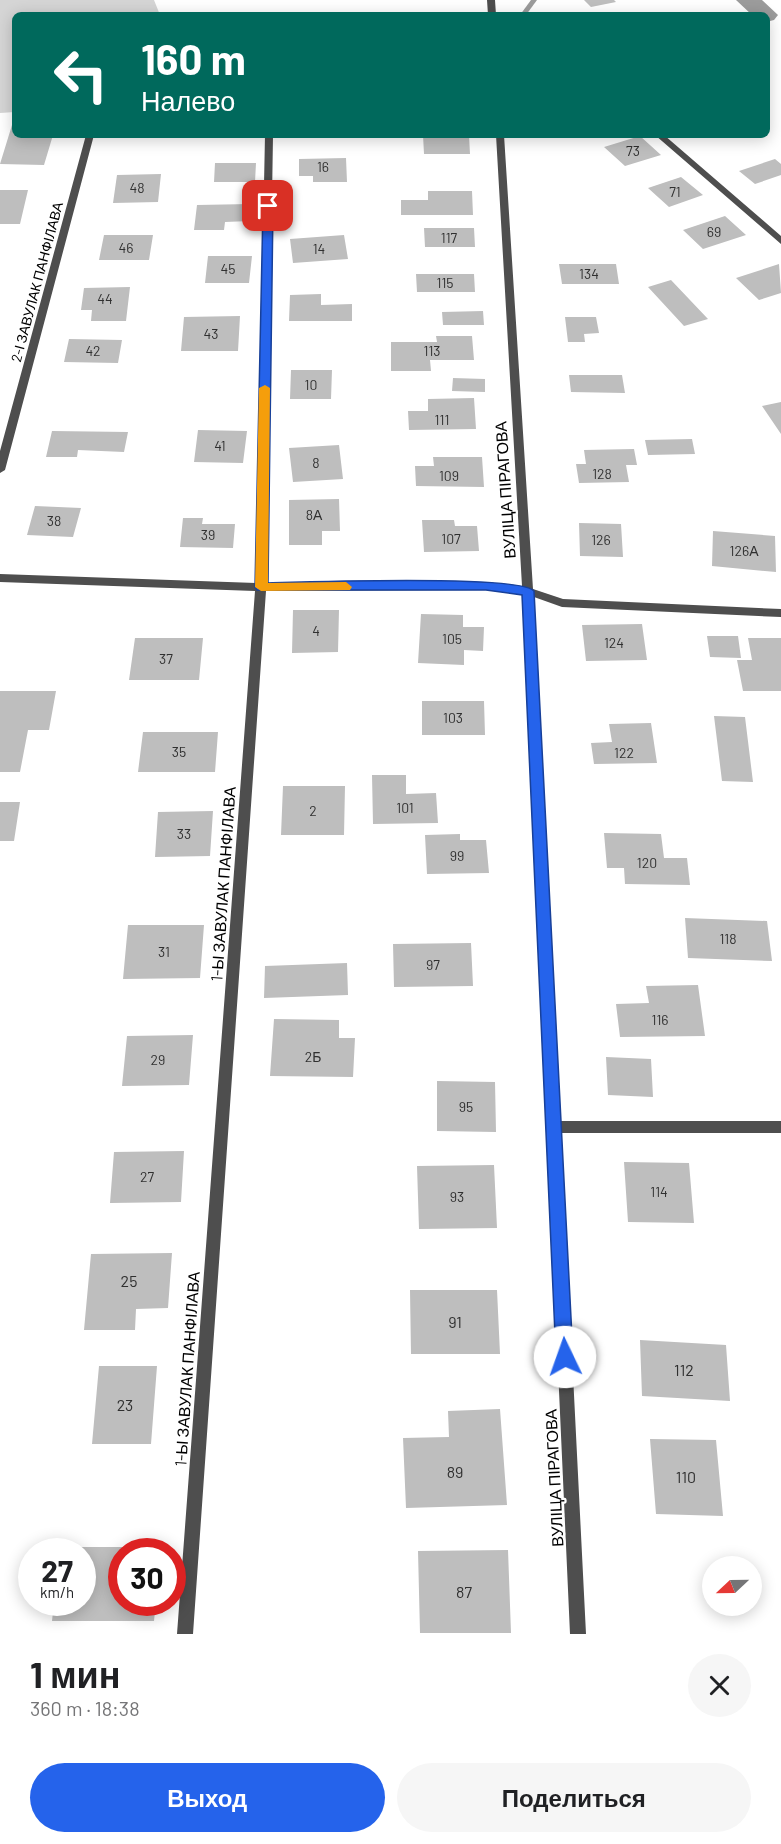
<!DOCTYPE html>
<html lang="ru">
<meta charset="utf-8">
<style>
body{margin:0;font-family:Barlow,sans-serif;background:#f6f6f6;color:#202124;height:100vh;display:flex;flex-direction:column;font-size:22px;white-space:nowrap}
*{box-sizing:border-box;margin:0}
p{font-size:20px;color:#757577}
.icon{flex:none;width:33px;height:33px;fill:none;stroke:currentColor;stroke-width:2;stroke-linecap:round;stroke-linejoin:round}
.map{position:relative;height:1634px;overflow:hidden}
.panel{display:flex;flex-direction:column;background:#fff;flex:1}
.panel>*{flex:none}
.top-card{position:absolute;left:12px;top:12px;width:758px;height:126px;border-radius:9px;box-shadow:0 3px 15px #0003;background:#00695c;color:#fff;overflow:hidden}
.needle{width:39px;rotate:248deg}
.controls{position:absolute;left:702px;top:1556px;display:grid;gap:12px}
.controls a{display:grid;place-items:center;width:60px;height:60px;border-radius:50%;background:#fff;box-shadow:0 3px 15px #0003;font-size:30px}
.speed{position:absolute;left:18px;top:1538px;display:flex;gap:12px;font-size:30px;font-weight:700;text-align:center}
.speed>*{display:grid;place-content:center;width:78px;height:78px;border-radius:50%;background:#fff;box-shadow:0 3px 15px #0003;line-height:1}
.speed small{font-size:15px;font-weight:400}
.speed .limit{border:9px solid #d22;background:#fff;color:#111}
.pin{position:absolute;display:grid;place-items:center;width:51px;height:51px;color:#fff;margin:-26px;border-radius:12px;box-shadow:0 3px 9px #0006}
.me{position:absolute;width:66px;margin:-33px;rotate:357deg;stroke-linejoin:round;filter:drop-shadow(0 0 4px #0008)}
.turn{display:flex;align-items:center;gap:21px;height:126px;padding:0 30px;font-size:27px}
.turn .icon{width:78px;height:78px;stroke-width:2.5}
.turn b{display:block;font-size:42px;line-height:51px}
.round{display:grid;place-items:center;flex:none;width:63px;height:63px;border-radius:32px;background:#f6f6f6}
.head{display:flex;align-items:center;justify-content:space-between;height:102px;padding:0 30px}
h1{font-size:36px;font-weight:700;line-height:45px}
.cta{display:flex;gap:12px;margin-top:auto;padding:12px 30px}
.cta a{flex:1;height:69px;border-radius:36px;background:#2563eb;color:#fff;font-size:24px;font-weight:700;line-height:69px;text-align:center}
.cta a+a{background:#f6f6f6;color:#202124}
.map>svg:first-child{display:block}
.green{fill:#d5d5d5}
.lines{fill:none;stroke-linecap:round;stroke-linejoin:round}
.stream{fill:#9c9c9c;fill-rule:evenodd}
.canal{fill:#9c9c9c;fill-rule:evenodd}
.building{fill:#bebebe}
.lane{fill:#4e4e4e;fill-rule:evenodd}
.street{fill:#4e4e4e;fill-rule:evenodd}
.route{fill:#2563eb;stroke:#184099;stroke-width:1.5}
.slow{fill:#f59e0b}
.labels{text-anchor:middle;stroke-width:4.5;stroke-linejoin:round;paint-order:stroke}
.number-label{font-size:14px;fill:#303030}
.far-street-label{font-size:14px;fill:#000;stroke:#fff}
.street-label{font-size:16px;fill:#000;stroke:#fff}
.near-number-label{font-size:16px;fill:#303030}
</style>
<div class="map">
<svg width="781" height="1634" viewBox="0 0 781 1634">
<rect width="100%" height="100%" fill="#fff"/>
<path class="green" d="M0,0H154L160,15H15V112L0,113Z"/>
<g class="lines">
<path class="stream" d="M531,0H537L526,15H520Z"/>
<path class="canal" d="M736,0H762L778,15L774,20L766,22V15H752Z"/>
</g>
<path class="building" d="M584,0H614L616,2L591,7Z
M12,125L15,126V135H53L44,165L0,164Z
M121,135H160V137L121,138Z
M423,135H469L470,154H424Z
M640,136L661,155L625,166L604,147Z
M346,158L347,182H313V176H299V159Z
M775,159L781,164V175L755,184L739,171Z
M215,163H256L255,182H214Z
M161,174L158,202L113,203L117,175Z
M681,177L703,195L669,207L648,188Z
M0,190H28L20,224H0Z
M428,191H472L473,215H401V200H428Z
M250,204V221L225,222L224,230H194L197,205Z
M725,216L746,235L703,249L683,230Z
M424,228H474L475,247H425Z
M104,235H153L149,260H99Z
M344,235L348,259L293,263L290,239Z
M208,256H252L249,283H205Z
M559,264H616L619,284H562Z
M779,264L781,293L759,300L736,278Z
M416,274H474L475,292H417Z
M671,280L708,319L684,326L648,287Z
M130,287L126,321H91L92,310H81L84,288Z
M321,294V305L352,304V321H289L290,295Z
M483,311L484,325H443L442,312Z
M240,316L238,351H181L184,317Z
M565,317H596L599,333L584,334L585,342H568Z
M436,336H472L474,360H430L431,371H391V342H437Z
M69,339L122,340L118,363L64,362Z
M291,370H332L331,399H290Z
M569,375H622L625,393L571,392Z
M453,378L485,379V392L452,391Z
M474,398L476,429L409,430L408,411H428V399Z
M781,402V434L762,406Z
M198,430L247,431L243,463L194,462Z
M52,431L128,432L124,452L78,450L77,457H46Z
M692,439L695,454L648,455L645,440Z
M339,445L343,479L293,482L289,448Z
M634,449L637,465H626L629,482L579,483L576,464H586L584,450Z
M433,457H482L484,487L416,486L415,466H434Z
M339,499L340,531H322V545H289V500Z
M35,506L81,508L73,537L27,535Z
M183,518H203L202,524H235L233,548L180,547Z
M422,520H454L455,526H477L479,551L424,552Z
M579,523L621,524L623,557L580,556Z
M713,531L775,536L776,572L712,566Z
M293,610H339L338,652L292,653Z
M421,614L463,615V627H484L483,651L464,650V665L418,663Z
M642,624L647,660L586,661L582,625Z
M707,636H738L741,658L710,657Z
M135,638H203L199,680H129Z
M748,638H781V691H743L737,660H752Z
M0,691H56L49,730H28L20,772H0Z
M422,701H484L485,735H422Z
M714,716L745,717L753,782L722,781Z
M651,723L657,763L594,764L591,743L612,742L609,724Z
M143,732H218L215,772H138Z
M372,775H406V794L436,793L438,823L373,824Z
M283,786H345L344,835H281Z
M0,802H20L14,841H0Z
M213,811L210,856L155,857L158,812Z
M604,833L661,834L664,858H687L690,885L625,884L624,868H607Z
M460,834V840H486L489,873L427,874L425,835Z
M685,918L767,921L772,961L688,958Z
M128,925H204L200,978L123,979Z
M471,943L473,986L394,987L393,944Z
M347,963L348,995L264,998L265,966Z
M698,985L705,1036L620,1037L616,1004L649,1003L646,986Z
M274,1019L339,1020V1038H355L353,1077L270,1076Z
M193,1035L189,1085L122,1086L127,1036Z
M606,1057L651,1059L653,1097L608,1095Z
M437,1081L495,1082L496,1132L437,1131Z
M184,1151L181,1202L110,1203L114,1152Z
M624,1162L689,1163L694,1223L628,1222Z
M494,1165L497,1228L419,1229L417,1166Z
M172,1253L168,1308L136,1309L135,1330H84L91,1254Z
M410,1290H497L500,1354H411Z
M640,1340L726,1345L730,1401L642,1396Z
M99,1366H157L151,1444H92Z
M500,1409L507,1505L406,1508L403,1438L449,1437L448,1411Z
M650,1439L716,1440L723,1516L656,1514Z
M78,1547H160V1551H122V1602H156L154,1621H52L54,1602H82V1551H78Z
M508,1550L511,1633H420L418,1551Z"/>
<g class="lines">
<path class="lane" d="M554,1121H781V1133H554L549,1131L547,1127L549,1123Z"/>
<path class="street" d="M487,0H495L496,15H488Z
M86,135H94L5,470L0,473V451Z
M265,135H273L266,583L486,582L522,586L496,135H504L533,589L563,599L781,609V617L562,607L534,597L586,1634H570L523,594L486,590L266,591L193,1634H177L255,591L0,582V574L256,583Z
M655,135H664L781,236V244Z"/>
</g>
<path class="route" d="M268,203L273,206L268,583C303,582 521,575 534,591L573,1357L571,1363L565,1366L559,1363L556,1357L522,595L486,590H257L255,587L263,206Z"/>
<path class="slow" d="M265,385L270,388L268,583L346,582L352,587L350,590L261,591L255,587L259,388Z"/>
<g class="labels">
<g class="number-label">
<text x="633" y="156">73</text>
<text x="323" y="172">16</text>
<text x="137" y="193">48</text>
<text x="675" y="197">71</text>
<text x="714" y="237">69</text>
<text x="449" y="243">117</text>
<text x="126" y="253">46</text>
<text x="319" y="254">14</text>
<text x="228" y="274">45</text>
<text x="589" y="279">134</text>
<text x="445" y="288">115</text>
<text x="105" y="304">44</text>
<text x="211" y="339">43</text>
<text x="93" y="356">42</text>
<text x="432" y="356">113</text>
<text x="311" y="390">10</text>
<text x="442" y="425">111</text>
<text x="220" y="451">41</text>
<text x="316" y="468">8</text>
<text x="602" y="479">128</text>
<text x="449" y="481">109</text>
<text x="314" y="520">8А</text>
<text x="54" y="526">38</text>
<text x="208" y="540">39</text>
<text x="451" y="544">107</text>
<text x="601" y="545">126</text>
<text x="744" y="556">126А</text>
<text x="316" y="636">4</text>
<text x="452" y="644">105</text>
<text x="614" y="648">124</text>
<text x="166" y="664">37</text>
<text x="453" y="723">103</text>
<text x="179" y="757">35</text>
<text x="624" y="758">122</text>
<text x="405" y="813">101</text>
<text x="313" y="816">2</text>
<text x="184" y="839">33</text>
<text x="457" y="861">99</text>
<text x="647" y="868">120</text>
<text x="728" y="944">118</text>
<text x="164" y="957">31</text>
<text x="433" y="970">97</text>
<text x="660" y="1025">116</text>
<text x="313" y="1062">2Б</text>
<text x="158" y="1065">29</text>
<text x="466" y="1112">95</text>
<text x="147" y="1182">27</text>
<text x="659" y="1197">114</text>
<text x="457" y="1202">93</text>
</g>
<g class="far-street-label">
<text transform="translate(37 282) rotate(-75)" y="5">2-І ЗАВУЛАК ПАНФІЛАВА</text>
</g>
<g class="street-label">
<text transform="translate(505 490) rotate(-94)" y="6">ВУЛІЦА ПІРАГОВА</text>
<text transform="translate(223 884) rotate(-86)" y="6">1-Ы ЗАВУЛАК ПАНФІЛАВА</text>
<text transform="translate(187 1369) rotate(-86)" y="6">1-Ы ЗАВУЛАК ПАНФІЛАВА</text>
<text transform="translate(554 1478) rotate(-93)" y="6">ВУЛІЦА ПІРАГОВА</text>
</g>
<g class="near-number-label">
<text x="129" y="1287">25</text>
<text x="455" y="1328">91</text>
<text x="684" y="1376">112</text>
<text x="125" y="1411">23</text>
<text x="455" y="1478">89</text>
<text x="686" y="1483">110</text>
<text x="464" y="1598">87</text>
</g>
</g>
</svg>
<div class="controls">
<a><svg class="needle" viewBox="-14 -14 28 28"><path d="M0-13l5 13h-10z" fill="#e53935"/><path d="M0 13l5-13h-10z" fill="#757577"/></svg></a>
</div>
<div class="speed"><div>27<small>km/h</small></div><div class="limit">30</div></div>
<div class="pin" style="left:268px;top:206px;background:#d93025"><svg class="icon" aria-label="arrive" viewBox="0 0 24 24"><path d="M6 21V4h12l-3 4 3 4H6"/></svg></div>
<svg class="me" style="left:565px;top:1357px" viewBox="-20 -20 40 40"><circle r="19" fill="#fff"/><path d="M0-13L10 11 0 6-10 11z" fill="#2563eb"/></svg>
<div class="top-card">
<div class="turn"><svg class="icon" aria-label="left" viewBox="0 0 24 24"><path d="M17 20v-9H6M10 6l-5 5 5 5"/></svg><div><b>160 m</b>Налево</div></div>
</div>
</div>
<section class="panel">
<div class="head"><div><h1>1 мин</h1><p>360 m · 18:38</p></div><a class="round"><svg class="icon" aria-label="close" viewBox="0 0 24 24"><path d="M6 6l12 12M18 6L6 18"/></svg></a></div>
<div class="cta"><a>Выход</a><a>Поделиться</a></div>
</section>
